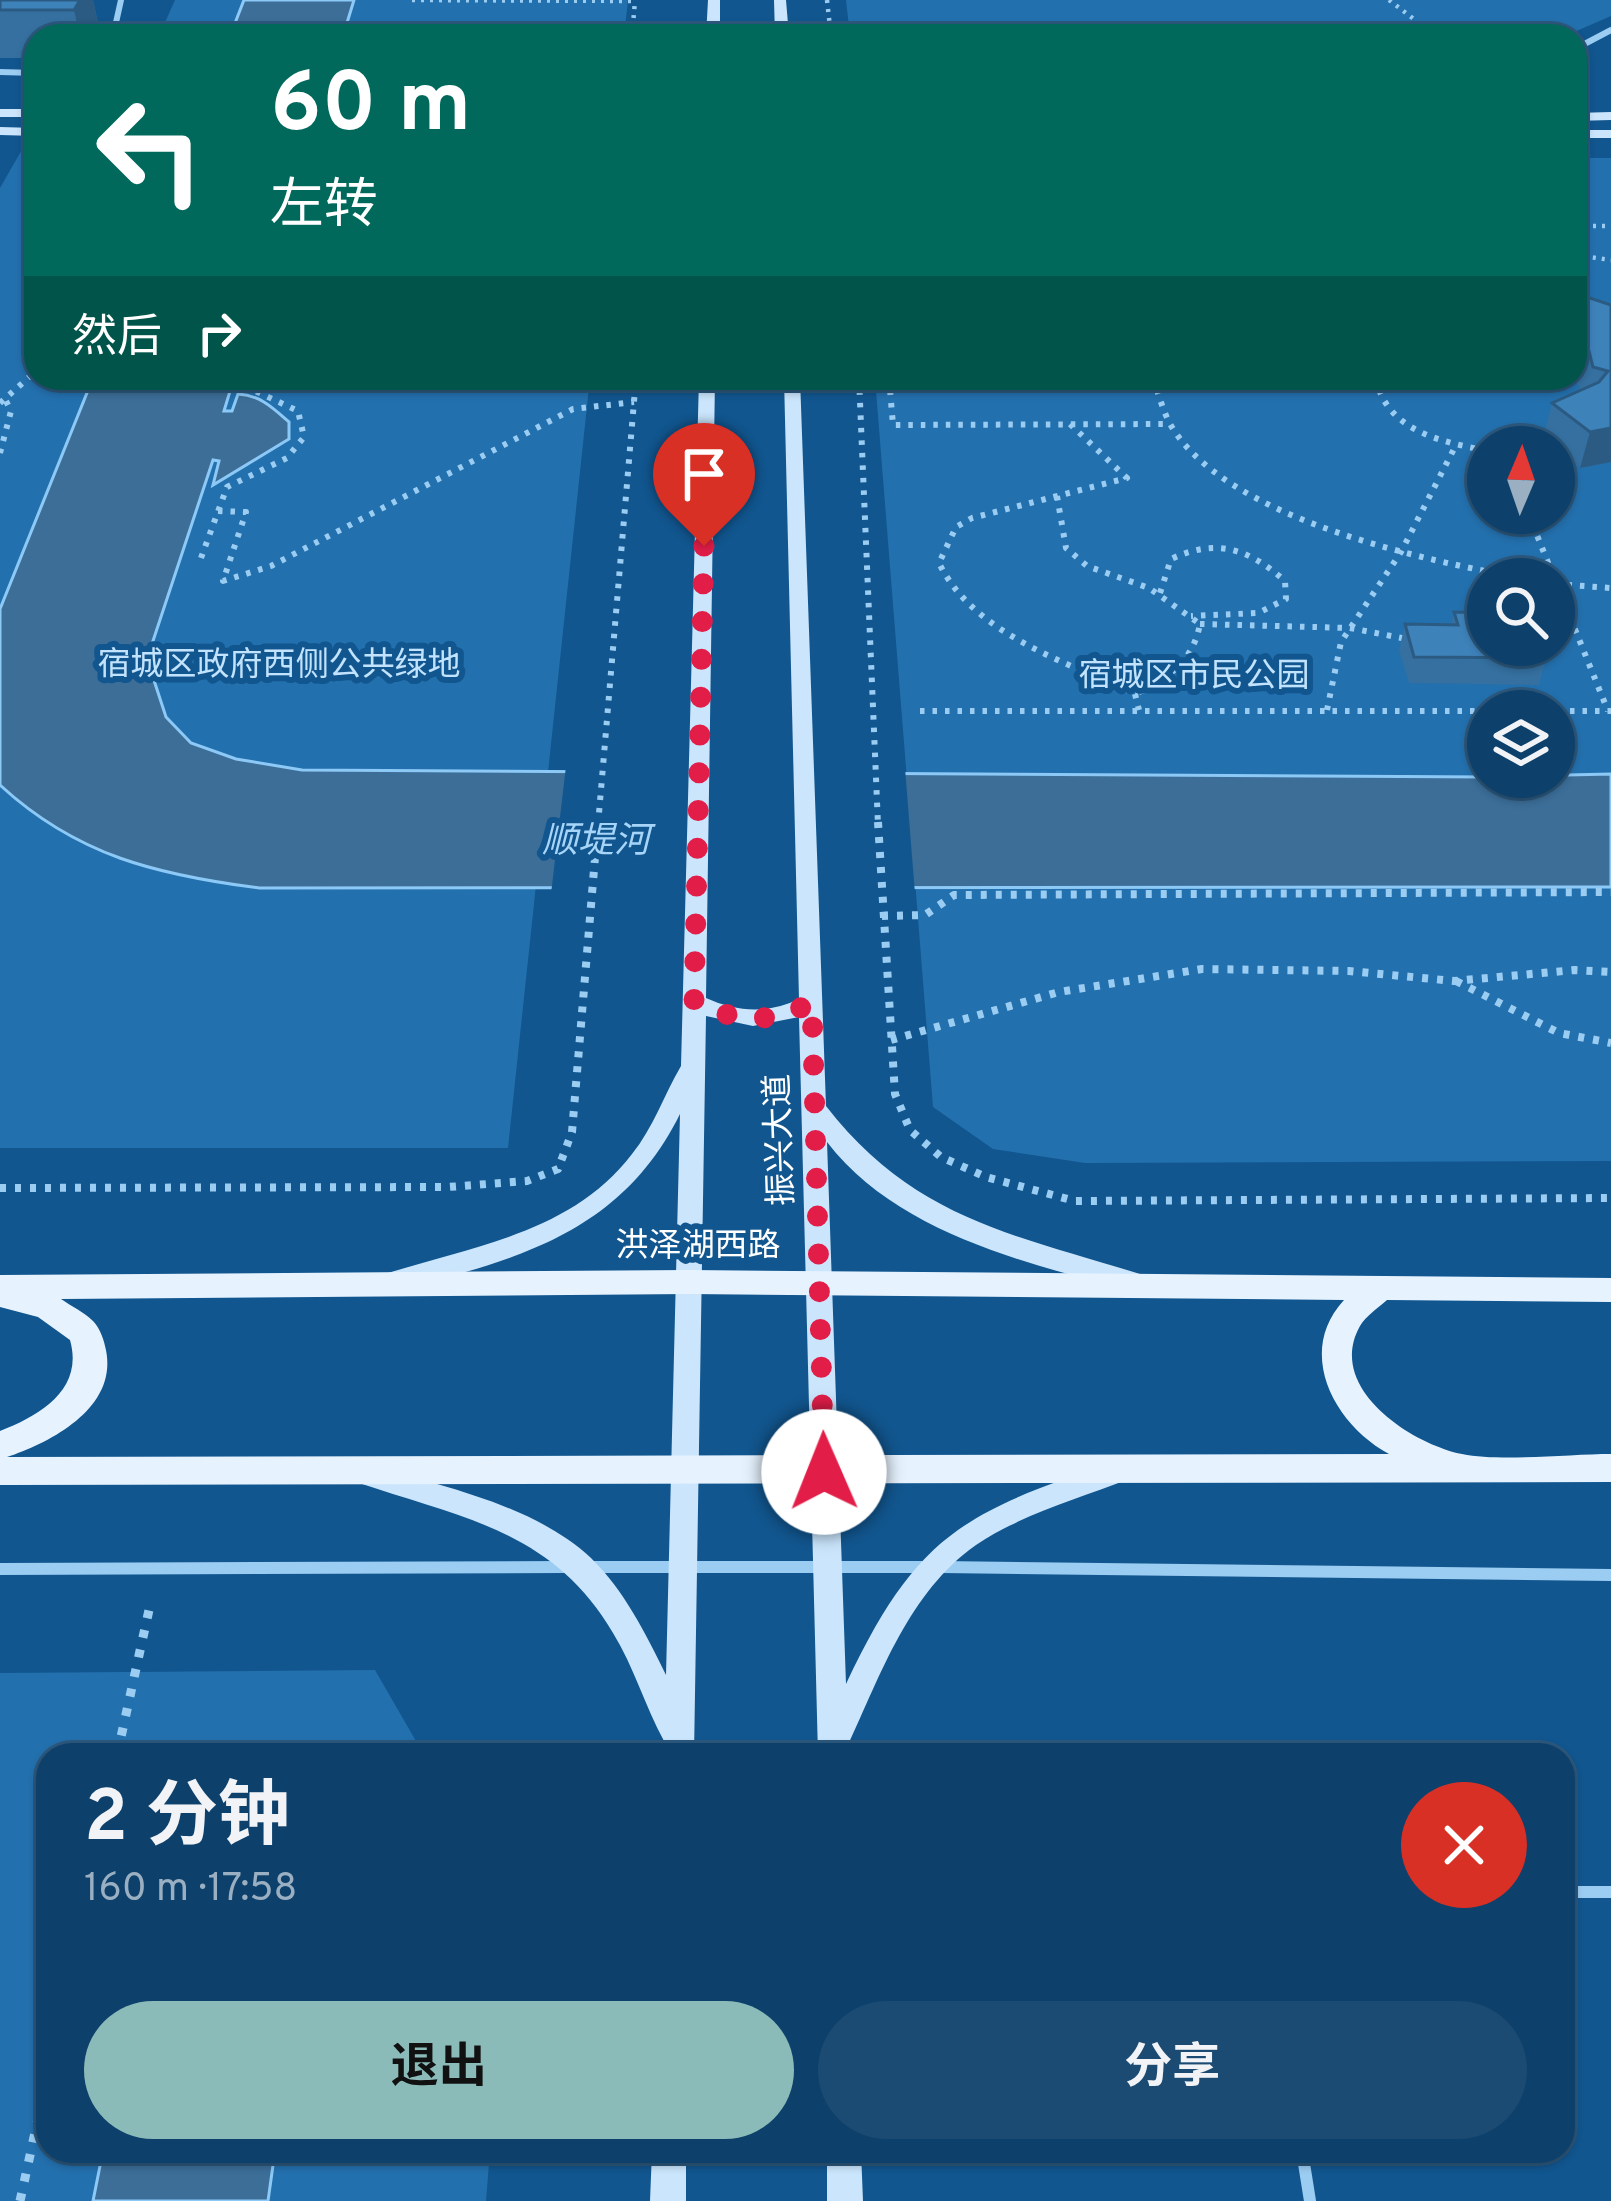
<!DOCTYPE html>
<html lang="zh">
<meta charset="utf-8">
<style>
body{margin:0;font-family:Overpass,"Noto Sans SC",sans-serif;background:#1b4b73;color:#f1f3f6;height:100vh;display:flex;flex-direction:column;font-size:45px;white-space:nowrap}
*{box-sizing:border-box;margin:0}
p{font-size:39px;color:#9aafc1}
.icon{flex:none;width:66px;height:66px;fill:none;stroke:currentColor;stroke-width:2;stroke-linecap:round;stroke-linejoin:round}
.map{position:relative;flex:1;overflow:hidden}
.side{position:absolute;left:36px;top:1743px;width:1539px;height:420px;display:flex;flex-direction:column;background:#0d406b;border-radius:36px;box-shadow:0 3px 9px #0004,0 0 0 3px #2d597e}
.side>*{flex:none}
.hud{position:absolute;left:24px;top:24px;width:1563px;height:366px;border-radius:36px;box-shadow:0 3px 9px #0004,0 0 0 3px #2d597e;background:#00695c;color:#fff;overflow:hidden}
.needle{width:78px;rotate:2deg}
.tools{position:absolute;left:1467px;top:426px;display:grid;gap:24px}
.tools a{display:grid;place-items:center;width:108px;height:108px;border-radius:50%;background:#0d406b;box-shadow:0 3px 9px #0004,0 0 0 3px #2d597e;font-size:60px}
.pin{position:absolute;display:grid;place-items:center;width:102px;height:102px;color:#fff;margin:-123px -51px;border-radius:50% 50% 50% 0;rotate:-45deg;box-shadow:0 0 12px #0007}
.pin .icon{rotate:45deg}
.me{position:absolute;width:132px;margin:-66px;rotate:359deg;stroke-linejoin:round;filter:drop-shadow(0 0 9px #0008)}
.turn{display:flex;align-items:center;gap:42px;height:252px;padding:0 48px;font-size:54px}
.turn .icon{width:156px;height:156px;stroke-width:2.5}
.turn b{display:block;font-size:84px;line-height:102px}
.then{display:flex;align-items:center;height:114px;padding:0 48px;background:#0003;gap:24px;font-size:45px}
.round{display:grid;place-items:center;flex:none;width:126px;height:126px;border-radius:63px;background:#1b4b73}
.overview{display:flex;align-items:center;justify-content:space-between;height:204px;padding:0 48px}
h1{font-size:72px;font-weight:700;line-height:90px}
.action{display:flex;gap:24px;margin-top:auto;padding:24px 48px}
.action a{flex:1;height:138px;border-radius:72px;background:#8bbbb9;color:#111;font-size:48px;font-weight:700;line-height:138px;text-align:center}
.action a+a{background:#1b4b73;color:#f1f3f6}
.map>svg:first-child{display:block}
.green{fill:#2370ae;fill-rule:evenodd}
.water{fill:#3c6e98;stroke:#8dc9f6;stroke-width:3}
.pier{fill:#11568f}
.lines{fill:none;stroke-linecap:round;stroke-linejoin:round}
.path-far3{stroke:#9bccf2;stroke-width:4.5;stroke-dasharray:3 6;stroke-linecap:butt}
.path-far2{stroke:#9bccf2;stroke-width:6;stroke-dasharray:4.5 8;stroke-linecap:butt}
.path-far1{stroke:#9bccf2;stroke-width:8;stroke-dasharray:6 9;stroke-linecap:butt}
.path{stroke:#9bccf2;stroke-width:9;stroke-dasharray:8 12;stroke-linecap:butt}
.lane-far1{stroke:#9bccf2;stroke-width:6}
.lane{stroke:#9bccf2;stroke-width:12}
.secondary{fill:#cae5fc;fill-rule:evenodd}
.primary{fill:#e6f3ff;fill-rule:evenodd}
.wall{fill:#3570a0}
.shaded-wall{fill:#2b5b82}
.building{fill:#3e82ba;stroke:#2b5b82;stroke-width:3}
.route{stroke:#e11d48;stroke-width:21;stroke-dasharray:0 37.8}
.labels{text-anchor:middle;stroke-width:12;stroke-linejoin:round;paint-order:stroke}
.park-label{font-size:33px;fill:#c2e3fd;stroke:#11568f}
.street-label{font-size:33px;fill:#fff;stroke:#11568f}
.water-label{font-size:36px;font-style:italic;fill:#a7d5f9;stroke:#11568f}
</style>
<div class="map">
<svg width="1611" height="2201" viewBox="0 0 1611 2201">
<rect width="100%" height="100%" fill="#11568f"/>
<path class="green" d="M175,0H628L624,36H159Z
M846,0H1611V16L1565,36H850Z
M24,146H36V378H590L508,1148H0V188Z
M1575,158H1611V1161L1085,1163L993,1149L933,1107L875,378H1575ZM1488,447H1554V513H1488ZM1488,579H1554V645H1488ZM1488,711H1554V777H1488Z
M375,1670L424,1755H48V2151H490L486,2201H0V1673Z"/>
<path class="water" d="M244,0H354L343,36H230Z
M93,378H234L224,411H232L238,394C260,395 273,408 289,422V439L213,485L219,461L213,460L147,659L166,717L191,743L236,759L302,770L1488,777L1611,774V887L259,888C158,875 77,856 0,785V609Z
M103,2151H275L268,2201H93Z"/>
<path class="pier" d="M566,766L905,768L915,894H551Z"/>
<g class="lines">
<path class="path-far3" d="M412,0L635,1
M827,0L831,36
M1389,0L1415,20L1416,31L1408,36
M632,36L635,1
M1575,226H1611
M1575,255L1611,260"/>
<path class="path-far2" d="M859,378L878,825
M889,378L893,425L1168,424
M1153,378C1158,392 1162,408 1169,422C1222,519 1425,560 1526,579
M1376,378C1386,431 1442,442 1488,451
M831,388L890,387
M0,403L36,371
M1070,424L1127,478L972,518L956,527L939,563C974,635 1067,662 1135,694L1139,710
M0,453L11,411L5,399
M1057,496L1066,548L1087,566L1149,588L1200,624C1193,661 1168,679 1135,694
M218,511L246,512L223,581L271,566L573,409L634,402
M1528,513L1608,711
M201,558L227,487L287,458L304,437L298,411L249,388L252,378
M1555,584L1611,588
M1160,593L1171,559C1216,538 1248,548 1285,581L1286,599L1258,613L1191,616
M1200,624L1350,628L1407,639
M1554,632H1576
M1327,710L1341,642L1401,552L1456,445
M920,711H1611
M598,825L636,378"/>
<path class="path-far1" d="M878,822L895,1094L910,1130L941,1157L986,1177L1075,1201L1611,1198
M882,916L925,915L954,895L1611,892
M1456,981L1559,1033L1611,1043
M891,1040L1059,992L1202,969L1349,971L1454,981L1575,970L1611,972
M0,1188L448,1187L527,1181L558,1169L572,1132L598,822"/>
<path class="path" d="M117,1755L149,1610
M20,2201L48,2073"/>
<path class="lane-far1" d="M113,36L121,0
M1575,49L1611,30
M0,72L36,73"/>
<path class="lane" d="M587,1567H925
M941,1567L1611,1575
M0,1569L565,1567
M1563,1892H1611
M1302,2151L1310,2201"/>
<path class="secondary" d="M708,0H720V36H706Z
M774,0H786L789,36H775Z
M0,109H36V117H0Z
M1611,112V120L1575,121V113Z
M0,127L36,128V136L0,135Z
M1575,130H1611V138H1575Z
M699,378H715L706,998C737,1012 768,1014 799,999L784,378H800L826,1106C914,1219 1012,1234 1140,1274L1144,1281L1140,1288L1131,1291C1026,1263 897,1233 827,1142L846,1684C917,1533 965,1512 1119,1460L1129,1463L1133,1471L1129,1479C1078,1499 1022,1514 976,1545C909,1592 881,1674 848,1745V1755H818L799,1017L753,1026L706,1016L694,1755H664V1741C645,1706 634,1667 613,1633C553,1531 463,1518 359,1483L355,1475L359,1467L369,1464C442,1487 533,1504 591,1558C624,1590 646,1634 666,1675L680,1114C621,1233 517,1260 397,1290L388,1287L384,1280L388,1273C474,1246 573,1232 632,1154C653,1128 664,1095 681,1066Z
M652,2151H686V2201H650Z
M827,2151H861L863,2201H827Z"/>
<path class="primary" d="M690,1270L1611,1278V1302L1387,1300C1378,1308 1366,1316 1360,1326C1325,1388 1412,1444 1462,1454C1501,1462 1569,1454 1611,1454V1482L0,1485V1431C41,1415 84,1389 70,1340L38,1317L0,1307V1275ZM690,1294L1344,1300C1295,1353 1335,1425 1389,1454L7,1457C52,1442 121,1406 105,1346C103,1337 99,1327 93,1321C84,1312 71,1306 61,1299Z"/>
</g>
<path class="wall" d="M0,0H93L100,32L97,36H36V58H0Z
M1575,293L1611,305V462L1580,468L1543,439L1552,403L1581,390L1574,378Z
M1454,612L1546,658L1539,685L1409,683L1399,650L1405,624L1451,625Z"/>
<path class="shaded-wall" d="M80,0H93L100,32L97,36H80L74,10Z
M1611,428V462L1580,468L1590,432Z"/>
<path class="building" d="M0,0H80L74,10H0Z
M1575,293L1611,305V428L1590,432L1552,403L1599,382L1608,371L1593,367L1589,351L1575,334V329L1582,328L1575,323Z
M1454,612L1488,613V645H1542L1546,658L1414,657L1405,624L1458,625Z"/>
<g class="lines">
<path class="route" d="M704,546L694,1002C735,1022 772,1025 812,1002L824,1472"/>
</g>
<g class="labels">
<g class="park-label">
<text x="279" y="675">宿城区政府西侧公共绿地</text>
<text x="1194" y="686">宿城区市民公园</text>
</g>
<g class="street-label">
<text transform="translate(778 1140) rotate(-92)" y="12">振兴大道</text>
<text x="698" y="1256">洪泽湖西路</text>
</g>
<g class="water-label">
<text x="596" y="852">顺堤河</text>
</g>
</g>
</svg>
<div class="tools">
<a><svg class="needle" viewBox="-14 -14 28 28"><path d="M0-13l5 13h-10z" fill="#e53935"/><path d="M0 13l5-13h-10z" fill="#9aafc1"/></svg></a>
<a><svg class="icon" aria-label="search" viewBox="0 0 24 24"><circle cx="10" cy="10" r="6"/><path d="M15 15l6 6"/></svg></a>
<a><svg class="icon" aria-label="layers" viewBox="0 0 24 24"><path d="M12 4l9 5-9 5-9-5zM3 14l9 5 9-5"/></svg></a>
</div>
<div class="pin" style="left:704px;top:546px;background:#d93025"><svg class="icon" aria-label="arrive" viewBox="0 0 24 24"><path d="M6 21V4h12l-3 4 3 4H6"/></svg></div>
<svg class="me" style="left:824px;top:1472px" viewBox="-20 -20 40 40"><circle r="19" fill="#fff"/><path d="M0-13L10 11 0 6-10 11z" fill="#e11d48"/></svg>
<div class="hud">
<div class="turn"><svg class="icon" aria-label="left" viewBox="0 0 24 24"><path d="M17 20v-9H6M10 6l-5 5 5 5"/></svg><div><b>60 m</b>左转</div></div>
<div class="then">然后<svg class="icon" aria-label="right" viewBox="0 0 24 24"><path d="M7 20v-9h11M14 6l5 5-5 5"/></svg></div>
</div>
<section class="side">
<div class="overview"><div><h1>2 分钟</h1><p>160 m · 17:58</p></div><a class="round" style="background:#d93025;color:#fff"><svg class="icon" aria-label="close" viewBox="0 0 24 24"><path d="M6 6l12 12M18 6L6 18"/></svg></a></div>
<div class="action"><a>退出</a><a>分享</a></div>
</section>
</div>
